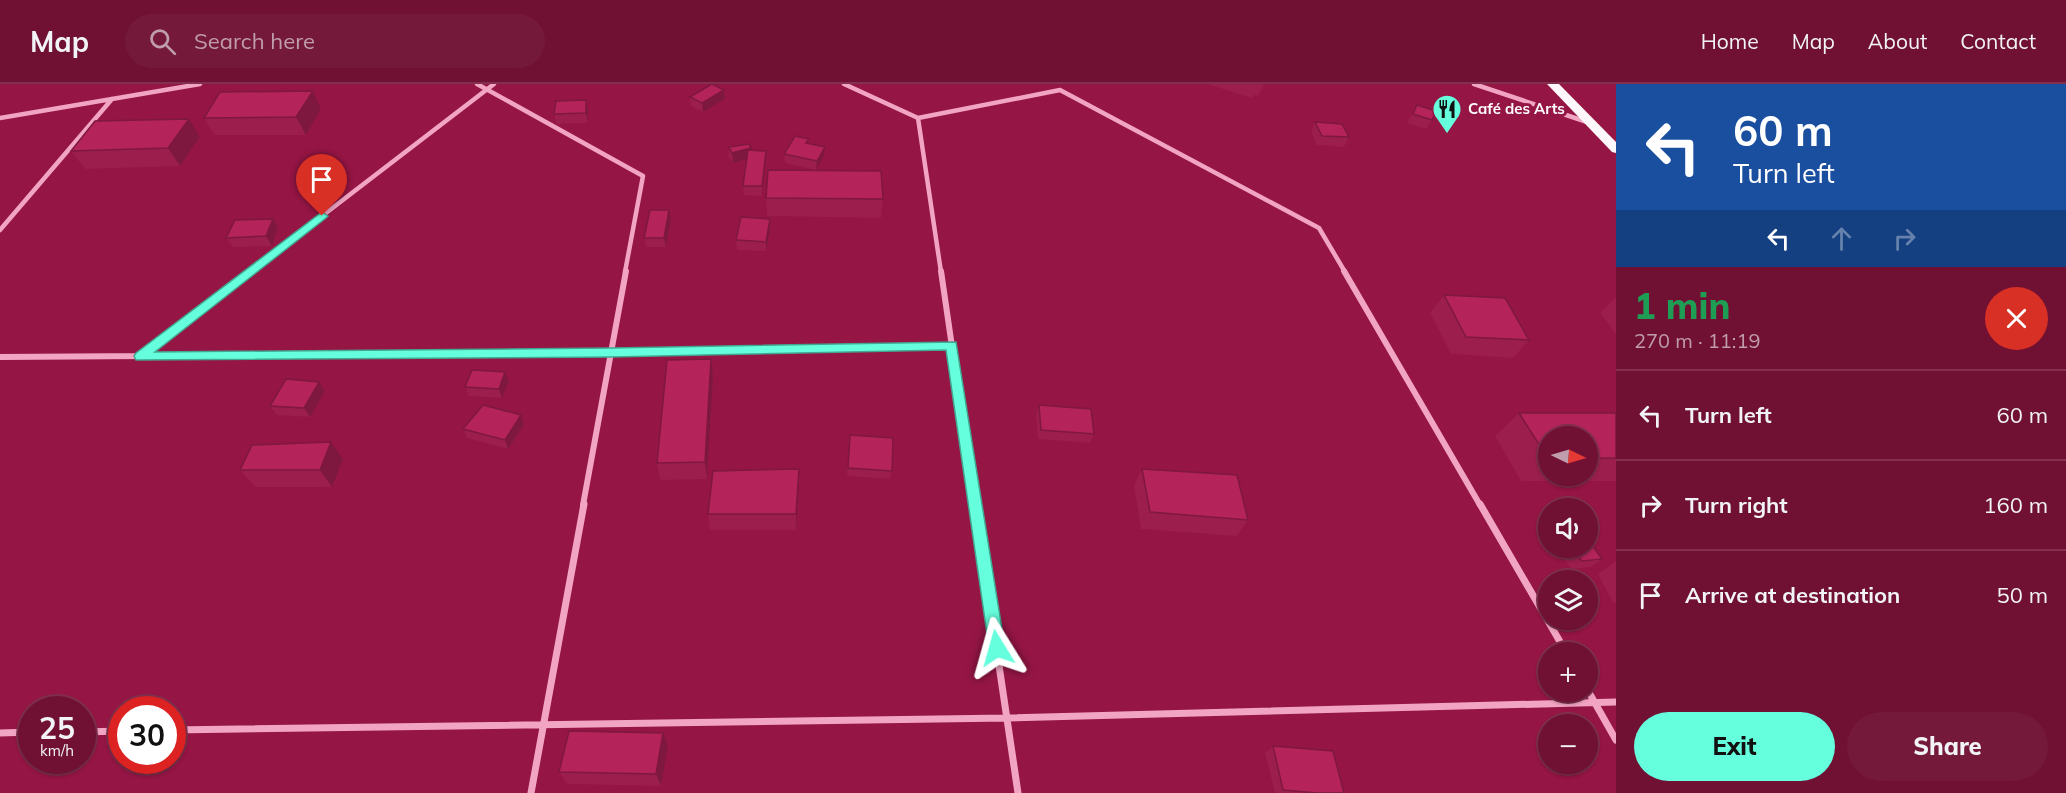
<!DOCTYPE html>
<meta charset="utf-8">
<style>
body{margin:0;font-family:Mulish,sans-serif;background:#75193b;color:#f1f3f6;height:100vh;display:flex;flex-direction:column;font-size:22px;white-space:nowrap}
*{box-sizing:border-box;margin:0}
p{font-size:20px;color:#c09dac}
.icon{flex:none;width:33px;height:33px;fill:none;stroke:currentColor;stroke-width:2;stroke-linecap:round;stroke-linejoin:round}
.map{position:relative;flex:1;overflow:hidden}
.details{display:flex;flex-direction:column;background:#701033;width:450px}
.details>*{flex:none}
.hud{background:#1a4fa0;color:#fff;overflow:hidden}
.needle{width:39px;rotate:95deg}
.buttons{position:absolute;left:1538px;top:342px;display:grid;gap:12px}
.buttons a{display:grid;place-items:center;width:60px;height:60px;border-radius:50%;background:#701033;box-shadow:0 2px 4px #0004,0 0 0 2px #82304e;font-size:30px}
.speed{position:absolute;left:18px;top:612px;display:flex;gap:12px;font-size:30px;font-weight:700;text-align:center}
.speed>*{display:grid;place-content:center;width:78px;height:78px;border-radius:50%;background:#701033;box-shadow:0 2px 4px #0004,0 0 0 2px #82304e;line-height:1}
.speed small{font-size:15px;font-weight:400}
.speed .limit{border:9px solid #d22;background:#fff;color:#111}
.pin{position:absolute;display:grid;place-items:center;width:51px;height:51px;color:#fff;margin:-62px -26px;border-radius:50% 50% 50% 0;rotate:-45deg;box-shadow:0 0 6px #0007}
.pin .icon{rotate:45deg}
.me{position:absolute;width:66px;margin:-33px;rotate:352deg;stroke-linejoin:round;filter:drop-shadow(0 0 4px #0008)}
.turn{display:flex;align-items:center;gap:21px;height:126px;padding:0 18px;font-size:27px}
.turn .icon{width:78px;height:78px;stroke-width:2.5}
.turn b{display:block;font-size:42px;line-height:51px}
.lanes{display:flex;align-items:center;height:57px;padding:0 18px;background:#0003;justify-content:center;gap:30px;direction:ltr}
.lanes .off{opacity:.35}
.round{display:grid;place-items:center;flex:none;width:63px;height:63px;border-radius:32px;background:#75193b}
.head{display:flex;align-items:center;justify-content:space-between;height:102px;padding:0 18px}
h1{font-size:36px;font-weight:800;line-height:45px;color:#1e9e55}
.primary-button{display:flex;gap:12px;margin-top:auto;padding:12px 18px}
.primary-button a{flex:1;height:69px;border-radius:36px;background:#6fd;color:#111;font-size:24px;font-weight:800;line-height:69px;text-align:center}
.primary-button a+a{background:#75193b;color:#f1f3f6}
ul{padding:0;list-style:none}
li{display:flex;align-items:center;gap:18px;height:90px;padding:0 18px;border-top:2px solid #82304e}
li div{flex:1}
li b{display:block;font-size:22px}
li em{font-style:normal}
header{display:flex;align-items:center;gap:36px;box-sizing:border-box;height:84px;padding:0 30px;background:#701033;border-bottom:2px solid #82304e}
header strong{font-size:28px}
nav{display:flex;gap:33px;margin-inline-start:auto;font-size:21px}
.search{width:420px;height:54px;background:#75193b;display:flex;align-items:center;gap:15px;box-sizing:border-box;padding:0 21px;border-radius:33px;color:#c09dac;font-size:22px}
main{display:flex;flex:1;min-height:0}
.map>svg:first-child{display:block}
.lines{fill:none;stroke-linecap:round;stroke-linejoin:round}
.minor-far2{stroke:#f2a5c3;stroke-width:4.5}
.minor-far1{stroke:#f2a5c3;stroke-width:6}
.minor{stroke:#f2a5c3;stroke-width:7}
.trunk{fill:#fff8fa;fill-rule:evenodd}
.wall{fill:#9b1e4d;fill-rule:evenodd}
.shaded-wall{fill:#7e183f}
.building{fill:#b4235a;stroke:#7e183f;stroke-width:1.5}
.route{fill:#6fd;stroke:#42a690;stroke-width:1.5}
.labels{text-anchor:middle;stroke-width:6;stroke-linejoin:round;paint-order:stroke}
.far-poi-label{font-size:15px;font-weight:bold;fill:#fff;stroke:#951544;text-anchor:start}
</style>
<header>
<strong>Map</strong>
<div class="search"><svg class="icon" aria-label="search" viewBox="0 0 24 24"><circle cx="10" cy="10" r="6"/><path d="M15 15l6 6"/></svg>Search here</div>
<nav><a>Home</a><a>Map</a><a>About</a><a>Contact</a></nav>
</header>
<main>
<div class="map">
<svg width="1616" height="709" viewBox="0 0 1616 709">
<rect width="100%" height="100%" fill="#951544"/>
<g class="lines">
<path class="minor-far2" d="M477,0L643,92L625,188
M844,0L918,34L1060,6L1319,144L1345,188
M1474,0L1587,38
M0,34L200,0
M918,34L941,188
M0,146L112,15
M249,188L494,0"/>
<path class="minor-far1" d="M941,187L975,421
M1344,187L1480,421
M140,272L251,187
M0,273L611,269L952,261
M583,421L626,187"/>
<path class="minor" d="M975,420L1018,709
M1480,420L1566,568
M1587,605L1616,656
M172,646L1007,634L1616,618
M82,648L122,647
M0,649L32,648
M531,709L584,420"/>
<path class="trunk" d="M1547,0H1559L1616,58V69L1612,68Z"/>
</g>
<path class="wall" d="M1207,0H1264L1258,12L1254,11L1252,14Z
M724,6L725,15L703,28L691,22L690,13Z
M313,7L321,25L306,51H214L204,34Z
M586,16L588,25V39L557,40L554,30Z
M1417,21L1432,36L1426,45L1407,39Z
M189,35L200,53L180,82L85,85L71,67Z
M1315,38L1349,53L1344,63L1317,61L1311,48Z
M809,60L824,72L816,86L785,79L784,70Z
M729,63L751,66L766,76L762,112L744,111L743,102L747,75L733,79L729,73Z
M766,114L883,115L881,134L767,132Z
M273,135L278,144L272,162L233,163L226,154Z
M671,135L666,163H646L644,154Z
M770,145L766,167L737,166L736,156Z
M1444,211L1529,256L1513,274L1451,270L1430,229Z
M1616,213V250L1600,229Z
M711,275L713,293L707,395L660,396L657,379Z
M509,297L502,314L469,312L465,303Z
M325,307L310,333L277,331L270,322Z
M1039,321L1094,350L1090,359L1038,355L1036,330Z
M1519,329H1616V397H1521L1495,352ZM1548,352H1587V392H1548Z
M524,341L508,365L467,354L463,345Z
M850,351L892,387L890,395L847,392Z
M331,358L343,375L332,403H255L240,386Z
M1142,385L1248,436L1237,452L1141,445L1134,401Z
M799,402L796,446H710L708,430Z
M1555,464H1587L1602,475L1591,483L1571,485Z
M1616,477V519H1613L1598,490Z
M663,649L668,661L661,702L567,700L559,688Z
M1273,662L1344,709H1275L1265,669Z"/>
<path class="shaded-wall" d="M724,6L725,15L703,28L702,19Z
M313,7L321,25L306,51L296,33Z
M586,16L588,25V39L586,29Z
M189,35L200,53L180,82L168,64Z
M825,63L824,72L816,86L817,77Z
M751,64V74L733,79L732,69Z
M766,67V76L762,112V102Z
M669,126L671,135L666,163L664,154Z
M273,135L278,144L272,162L266,152Z
M770,135V145L766,167V158Z
M711,275L713,293L707,395L705,378Z
M505,288L509,297L502,314L499,305Z
M319,298L325,307L310,333L304,324Z
M521,331L524,341L508,365L505,356Z
M331,358L343,375L332,403L320,386Z
M799,385V402L796,446V430Z
M663,649L668,661L661,702L656,690Z"/>
<path class="building" d="M712,0L724,6L702,19L690,13Z
M313,7L296,33L204,34L220,8Z
M586,16V29L554,30L556,17Z
M1417,21L1436,27L1432,36L1413,30Z
M189,35L168,64L71,67L95,37Z
M1315,38L1342,40L1349,53L1322,52Z
M795,52L809,55L806,59L825,63L817,77L784,70Z
M749,60L751,64L732,69L729,63Z
M748,66L766,67L762,102H743Z
M768,86L881,87L883,115L766,114Z
M650,126H669L664,154H644Z
M741,133L770,135L766,158L736,156Z
M273,135L266,152L226,154L235,136Z
M1444,211L1505,214L1529,256L1466,253Z
M711,275L705,378L657,379L667,276Z
M472,286L505,288L499,305L465,303Z
M286,295L319,298L304,324L270,322Z
M483,321L521,331L505,356L463,345Z
M1039,321L1091,325L1094,350L1041,346Z
M1519,329H1616V374H1587V352H1548V373H1547Z
M850,351L893,354L892,387L848,384Z
M331,358L320,386H240L252,361Z
M799,385L796,430H708L713,387Z
M1142,385L1237,391L1248,436L1150,428Z
M1587,454L1602,475L1582,477L1572,464H1587Z
M569,647L663,649L656,690L559,688Z
M1273,662L1333,667L1344,709H1318L1283,706Z"/>
<path class="route" d="M322,128L328,132L326,134L155,268L611,264L956,258L1005,564L1002,569L997,572L991,569L989,564L946,266L611,273L136,276L134,272L136,269Z"/>
<defs>
<g id="restaurant-pin" transform="scale(1.5)"><path d="M0 17L-7.5 6A9.5 9.5 0 1 1 7.5 6Z" fill="#6fd" stroke="#951544"/><path d="M-5-6h1v4h1v-4h1v4h1v-4h1v5L-1.5 .5V6h-2V.5L-5-1ZM5-6V6H3V1.5H1.5Q1.5-4 5-6Z" fill="#111"/></g>
</defs>
<g fill-rule="evenodd">
<use href="#restaurant-pin" x="1447" y="25"/>
</g>
<g class="labels">
<g class="far-poi-label">
<text x="1468" y="30">Café des Arts</text>
</g>
</g>
</svg>
<div class="buttons">
<a><svg class="needle" viewBox="-14 -14 28 28"><path d="M0-13l5 13h-10z" fill="#e53935"/><path d="M0 13l5-13h-10z" fill="#c09dac"/></svg></a>
<a><svg class="icon" aria-label="sound" viewBox="0 0 24 24"><path d="M4 9h4l5-4v14l-5-4H4zM17 9q2 3 0 6"/></svg></a>
<a><svg class="icon" aria-label="layers" viewBox="0 0 24 24"><path d="M12 4l9 5-9 5-9-5zM3 14l9 5 9-5"/></svg></a>
<a>+</a>
<a>−</a>
</div>
<div class="speed"><div>25<small>km/h</small></div><div class="limit">30</div></div>
<div class="pin" style="left:322px;top:132px;background:#d93025"><svg class="icon" aria-label="arrive" viewBox="0 0 24 24"><path d="M6 21V4h12l-3 4 3 4H6"/></svg></div>
<svg class="me" style="left:997px;top:564px" viewBox="-20 -20 40 40"><path d="M0-17L14 15 0 8-14 15z" fill="#6fd" stroke="#fff" stroke-width="4"/></svg>
</div>
<section class="details">
<div class="hud">
<div class="turn"><svg class="icon" aria-label="left" viewBox="0 0 24 24"><path d="M17 20v-9H6M10 6l-5 5 5 5"/></svg><div><b>60 m</b>Turn left</div></div>
<div class="lanes"><svg class="icon" aria-label="left" viewBox="0 0 24 24"><path d="M17 20v-9H6M10 6l-5 5 5 5"/></svg><svg class="icon off" aria-label="ahead" viewBox="0 0 24 24"><path d="M12 20V5M6 11l6-6 6 6"/></svg><svg class="icon off" aria-label="right" viewBox="0 0 24 24"><path d="M7 20v-9h11M14 6l5 5-5 5"/></svg></div>
</div>
<div class="head"><div><h1>1 min</h1><p>270 m · 11:19</p></div><a class="round" style="background:#d93025;color:#fff"><svg class="icon" aria-label="close" viewBox="0 0 24 24"><path d="M6 6l12 12M18 6L6 18"/></svg></a></div>
<ul>
<li><svg class="icon" aria-label="left" viewBox="0 0 24 24"><path d="M17 20v-9H6M10 6l-5 5 5 5"/></svg><div><b>Turn left</b></div><em>60 m</em></li>
<li><svg class="icon" aria-label="right" viewBox="0 0 24 24"><path d="M7 20v-9h11M14 6l5 5-5 5"/></svg><div><b>Turn right</b></div><em>160 m</em></li>
<li><svg class="icon" aria-label="arrive" viewBox="0 0 24 24"><path d="M6 21V4h12l-3 4 3 4H6"/></svg><div><b>Arrive at destination</b></div><em>50 m</em></li>
</ul>
<div class="primary-button"><a>Exit</a><a>Share</a></div>
</section>
</main>
